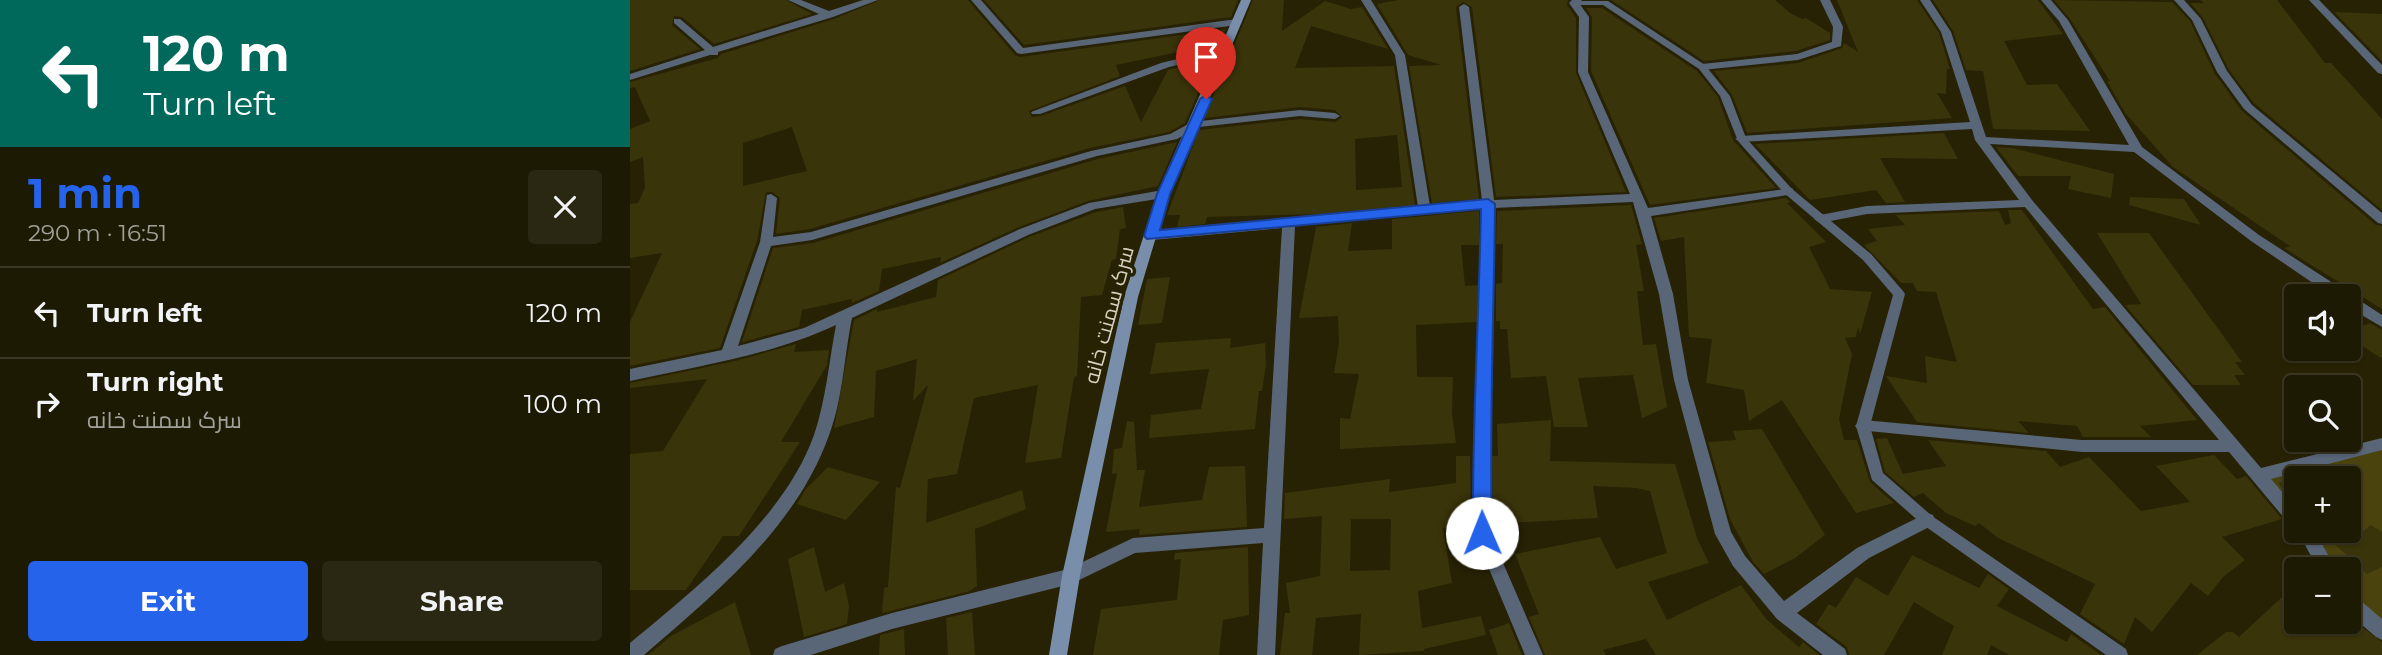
<!DOCTYPE html>
<meta charset="utf-8">
<style>
body{margin:0;font-family:Montserrat,Cairo,sans-serif;background:#2a2712;color:#f1f3f6;height:100vh;display:flex;flex-direction:column;font-size:26px;white-space:nowrap}
*{box-sizing:border-box;margin:0}
p{font-size:23px;color:#a0a19a}
.icon{flex:none;width:38px;height:38px;fill:none;stroke:currentColor;stroke-width:2;stroke-linecap:round;stroke-linejoin:round}
.map{position:relative;flex:1;overflow:hidden}
.side{display:flex;flex-direction:column;background:#1d1a03;width:630px}
.side>*{flex:none}
.hud{background:#00695c;color:#fff;overflow:hidden}
.controls{position:absolute;left:1654px;top:284px;display:grid;gap:14px}
.controls a{display:grid;place-items:center;width:77px;height:77px;border-radius:7px;background:#1d1a03;box-shadow:0 2px 5px #0004,0 0 0 2px #3b3825;font-size:35px}
.pin{position:absolute;display:grid;place-items:center;width:60px;height:60px;color:#fff;margin:-72px -30px;border-radius:50% 50% 50% 0;rotate:-45deg;box-shadow:0 0 7px #0007}
.pin .icon{rotate:45deg}
.me{position:absolute;width:77px;margin:-38px;rotate:359deg;stroke-linejoin:round;filter:drop-shadow(0 0 5px #0008)}
.turn{display:flex;align-items:center;gap:24px;height:147px;padding:0 28px;font-size:32px}
.turn .icon{width:91px;height:91px;stroke-width:2.5}
.turn b{display:block;font-size:49px;line-height:60px}
.round{display:grid;place-items:center;flex:none;width:74px;height:74px;border-radius:7px;background:#2a2712}
.overview{display:flex;align-items:center;justify-content:space-between;height:119px;padding:0 28px}
h1{font-size:42px;font-weight:700;line-height:52px;color:#2563eb}
.action{display:flex;gap:14px;margin-top:auto;padding:14px 28px}
.action a{flex:1;height:80px;border-radius:7px;background:#2563eb;color:#fff;font-size:28px;font-weight:700;line-height:80px;text-align:center}
.action a+a{background:#2a2712;color:#f1f3f6}
ul{padding:0;list-style:none}
li{display:flex;align-items:center;gap:21px;height:91px;padding:0 28px;border-top:2px solid #3b3825}
li div{flex:1}
li b{display:block;font-size:26px}
li em{font-style:normal}
main{display:flex;flex:1;min-height:0}
.map>svg:first-child{display:block}
.green{fill:#4b430d}
.building{fill:#3a340a;fill-rule:evenodd}
.lines{fill:none;stroke-linecap:round;stroke-linejoin:round}
.lane{fill:#596678;fill-rule:evenodd}
.street{fill:#596678;fill-rule:evenodd}
.secondary{fill:#788eaa;fill-rule:evenodd}
.route{fill:#2563eb;stroke:#184099;stroke-width:2}
.labels{text-anchor:middle;stroke-width:7;stroke-linejoin:round;paint-order:stroke}
.street-label{font-size:21px;fill:#d6d3c2;stroke:#272204}
</style>
<main>
<section class="side">
<div class="hud">
<div class="turn"><svg class="icon" aria-label="left" viewBox="0 0 24 24"><path d="M17 20v-9H6M10 6l-5 5 5 5"/></svg><div><b>120 m</b>Turn left</div></div>
</div>
<div class="overview"><div><h1>1 min</h1><p>290 m · 16:51</p></div><a class="round"><svg class="icon" aria-label="close" viewBox="0 0 24 24"><path d="M6 6l12 12M18 6L6 18"/></svg></a></div>
<ul>
<li><svg class="icon" aria-label="left" viewBox="0 0 24 24"><path d="M17 20v-9H6M10 6l-5 5 5 5"/></svg><div><b>Turn left</b></div><em>120 m</em></li>
<li><svg class="icon" aria-label="right" viewBox="0 0 24 24"><path d="M7 20v-9h11M14 6l5 5-5 5"/></svg><div><b>Turn right</b><p>سرک سمنت خانه</p></div><em>100 m</em></li>
</ul>
<div class="action"><a>Exit</a><a>Share</a></div>
</section>
<div class="map">
<svg width="1752" height="655" viewBox="0 0 1752 655">
<rect width="100%" height="100%" fill="#272204"/>
<path class="green" d="M1752,444V631L1719,601L1718,569H1697L1675,530H1718V478H1666V520L1629,475Z"/>
<path class="building" d="M0,0H156L182,14L84,44L52,17L44,16L42,25L70,49L0,71Z
M250,0H338L385,55L390,57L596,29L588,46L545,57L548,52L486,65L490,76L399,111L402,117L411,116L495,86L511,122L538,70L583,59L555,123L539,132L460,148L180,229L146,234L150,198L142,192H136L127,241L90,348L0,366V322L32,253L0,258V204L8,203L15,188L13,157L0,162V129L20,121L5,87L0,88V82L88,58L91,54L204,19ZM162,127L177,171L113,186V143Z
M354,0H608L601,17L394,45Z
M623,0H654L652,31L695,1L721,9L732,7L758,49L681,26L665,68L764,66L785,205L689,214L577,217L575,224L547,227L550,215H537L569,130L670,119L705,122L712,117L705,110L670,107L574,118ZM767,135L772,187L726,190L725,139Z
M768,0H938L937,5L946,18V73L996,192L866,197L842,7L833,2L826,7L849,199L802,203L779,66L811,65L778,55L747,4Z
M981,0H1145L1160,13L1172,19L1176,18L1200,33V40L1166,51L1074,61Z
M1207,0H1287L1309,33L1320,69H1317L1316,94L1307,93L1322,118L1117,133L1102,95L1084,71L1168,63L1212,48L1214,43L1228,52Z
M1303,0H1408L1433,34L1374,41L1397,85L1427,84L1460,131L1363,129L1353,71L1336,70L1323,31Z
M1424,0L1542,2L1560,21L1585,74L1612,111L1746,225L1752,226V309L1654,248L1660,246L1543,167L1495,113L1477,81H1480L1440,19Z
M1570,0H1647L1695,63H1701L1752,119V210L1624,103L1599,70L1573,18L1560,3H1574Z
M956,8H972L1067,71L1088,97L1103,140L1146,188L1020,205L961,71L962,17Z
M1704,12L1752,14V61Z
M1314,133L1328,159L1250,158L1275,202L1256,203L1246,190L1180,200L1125,144Z
M547,142L528,186L458,201L389,227L310,263L311,257L252,269L249,291L222,303V299L172,310L169,327L112,342L143,248L183,243L468,159Z
M1366,147L1382,148L1484,174L1481,198L1438,189L1441,176H1388Z
M1500,197L1554,199L1571,225L1499,205Z
M1156,198L1161,202L1157,203L1196,242L1179,247L1200,289L1242,292L1230,334L1228,327L1226,337L1215,338L1222,354L1209,419L1214,440H1227L1240,482L1264,503L1226,513L1152,400L1119,421L1114,390L1076,383L1082,339L1059,337L1054,237L1031,241L1024,218Z
M1001,205L1012,244L1006,245L1014,291H1007L1013,345L1026,344L1037,407L1012,418L1003,375L948,378L958,427H924L916,376L881,378L877,329H870V321H866V284L872,283L873,244H866L867,211Z
M493,207L496,228L490,229L486,259L482,260L472,295L451,297L447,376L444,377L431,458L395,463L408,385L344,398L327,474L298,479L296,523L392,490L396,509L345,529L347,586L340,591L252,613L254,588L258,587L266,487L270,488L298,385L283,401L287,359L246,371L244,417L204,428L224,320L247,309V312L306,297L308,280L399,237L466,212Z
M1378,210H1392L1463,309L1475,307L1567,420L1510,426L1521,437H1453L1447,426L1388,421L1399,433L1287,422L1256,376L1297,383L1295,356L1327,362L1306,292L1287,291L1283,283H1271L1234,245L1247,241L1238,229L1275,225L1266,215L1369,211L1375,225L1381,223Z
M849,211V245H831L835,286L848,285L847,322L786,325L787,377H823L822,413L826,443L710,449V418L720,419L729,374L704,373L709,343L708,316L669,318L686,227L722,223L718,251L762,249V219Z
M1467,233H1519L1612,362H1605L1615,375H1604L1611,385H1563L1495,305L1511,304Z
M540,277L532,323L508,325L517,279Z
M1740,323L1752,330V359L1718,336V331Z
M601,338L600,348L635,343L636,364L632,391H629L625,429L519,438L521,415L571,409L579,369L520,374L526,343Z
M166,344L164,352L199,350L197,365L151,442H170L109,536H93L56,590H0V454L33,451L77,379L0,388V383L105,361Z
M921,420L920,461L1045,464L1067,538L1079,563L1018,582L1037,620L1111,585L1137,620L1169,647L1173,642L1189,655H1026L1016,639L973,650L976,655H915L899,617L909,614L885,554L970,537L986,569L1037,553L1020,491L1006,488L963,486L968,518L863,524L862,456H868L867,424Z
M497,421L504,422L507,470H515L509,507L572,500L579,467L615,466L617,527L509,535L510,529L476,532L487,473L482,474L484,449L492,448Z
M1132,429L1195,535L1165,558L1134,574L1123,562L1100,519L1078,442L1106,440L1103,431Z
M1257,438L1273,474L1316,466L1298,440L1416,451L1430,467L1459,457L1511,511L1560,502L1526,466L1584,455L1607,479L1616,476L1652,519L1592,537L1615,560L1593,577L1578,596L1561,583L1522,632L1505,617L1494,644L1450,614L1465,584L1368,538L1349,523L1345,526L1316,513L1293,493L1284,497L1255,472L1246,439Z
M826,456H840L841,526L813,528L822,583L788,591L792,628L851,616L856,635L794,649V651L729,655L731,614L686,618L682,655H650L655,613H660L656,583L690,576L692,516L654,519L655,493L760,479L759,492L826,483ZM721,519H761L760,570L720,571Z
M198,467L250,482L216,520L167,504L175,490Z
M1666,478V504L1648,483Z
M1741,525L1752,532V567L1737,574L1696,536L1718,530L1719,527L1728,535Z
M184,547L195,592L214,583L219,606L217,624L174,637L158,559Z
M618,547L619,615L593,620L589,655H463L471,609L547,600L551,559L544,560L545,553Z
M1282,555L1349,588L1358,574L1379,589L1367,606L1437,642L1441,634L1471,655H1379L1361,645L1357,655H1312L1324,626L1284,602L1254,655H1219L1217,647L1186,624L1199,604L1206,608L1226,577L1258,596Z
M1666,584V621H1718L1720,618L1752,642V655H1567L1596,632H1603L1609,637Z
M105,602L121,655H18L41,636Z
M342,612L345,655H318L316,618Z
M879,623L892,655H868L859,630Z
M274,629L275,655H249L250,635Z"/>
<g class="lines">
<path class="lane" d="M941,1H978L1075,65L1100,96L1116,138L1162,189L1241,254L1273,291L1275,294L1240,426L1253,473L1302,516L1496,649L1498,655H1476L1292,524L1242,480L1226,426L1263,295L1233,260L1154,193L1108,141L1090,96L1069,69L973,5H944L940,3Z"/>
<path class="street" d="M158,0H171L199,11L233,0H248L203,17L88,52V55H80L0,80V74L75,50L44,23V19H50L83,47L189,14Z
M341,0H351L393,48L607,19L612,22L607,25L391,54L387,53Z
M731,0H741L775,55L800,206L852,201L829,7L834,4L839,7L864,200L1000,194L948,72L949,17L939,3L942,0H952L949,3L959,17L958,72L1018,208L1162,188L1164,191L1158,195L1021,216L1043,294L1058,380L1101,532L1115,556L1154,601L1227,548L1297,513L1303,515L1305,520L1303,525L1239,558L1167,613L1215,649L1217,655H1193L1147,619L1103,566L1085,534L1044,380L1029,294L1003,202L864,208L863,370L859,447L860,533L913,655H895L844,533L843,447L849,370L852,208L665,226L645,655H627L633,543L505,553L441,584L262,629L181,655H143L145,649L152,646L262,613L438,569L503,538L634,528L652,228L522,240L516,236L522,232L788,207L765,55Z
M1190,0H1200L1213,27L1211,46L1168,60L1072,70L1067,67L1072,64L1167,54L1202,42L1203,27Z
M1290,0H1300L1321,32L1356,137L1499,145L1429,21L1411,0H1421L1438,20L1512,147L1629,235L1752,315V327L1718,307V296H1702L1621,241L1504,152L1360,144L1402,200L1631,468L1752,438V450L1641,479L1666,508V527L1660,525L1599,452H1452L1228,430L1225,426L1228,422L1233,420L1452,440H1589L1395,207L1237,214L1190,223L1184,219L1190,215L1237,206L1389,200L1345,140L1342,129L1111,142L1105,139L1111,136L1340,122L1311,32Z
M1544,0H1554L1571,19L1597,71L1622,105L1752,213V224L1748,223L1614,109L1587,72L1562,20Z
M1679,0H1689L1752,65V74L1748,73Z
M596,47L601,50L600,52L539,67L410,114H402L401,112L531,63Z
M670,110L705,113L710,116L705,119L670,116L569,127L547,139L467,156L182,240L141,246L108,346L174,328L390,229L459,203L533,190L539,194L533,198L465,209L398,235L222,318C214,357 213,400 198,438C165,528 85,594 14,655H0V643C66,588 154,519 184,435C196,400 199,361 206,325C142,355 69,366 0,381V369L92,350L130,242L137,195L141,194L147,198L143,237L181,232L461,151L540,134L562,122Z
M1667,530H1684L1706,569H1688Z
M1718,593L1724,595L1752,619V640L1746,637L1718,613Z"/>
<path class="secondary" d="M611,0H621L539,194L508,297L450,576L437,655H419L432,576L494,297L527,194Z"/>
</g>
<path class="route" d="M576,95L582,99L540,194L530,230L858,199L865,204C864,314 859,423 862,533L859,539L852,541L846,539L843,533C842,425 849,317 851,209L517,239L514,236L527,194L570,99Z"/>
<g class="labels">
<g class="street-label">
<text transform="translate(479 315) rotate(-75)" y="7">سرک سمنت خانه</text>
</g>
</g>
</svg>
<div class="controls">
<a><svg class="icon" aria-label="sound" viewBox="0 0 24 24"><path d="M4 9h4l5-4v14l-5-4H4zM17 9q2 3 0 6"/></svg></a>
<a><svg class="icon" aria-label="search" viewBox="0 0 24 24"><circle cx="10" cy="10" r="6"/><path d="M15 15l6 6"/></svg></a>
<a>+</a>
<a>−</a>
</div>
<div class="pin" style="left:576px;top:99px;background:#d93025"><svg class="icon" aria-label="arrive" viewBox="0 0 24 24"><path d="M6 21V4h12l-3 4 3 4H6"/></svg></div>
<svg class="me" style="left:852px;top:533px" viewBox="-20 -20 40 40"><circle r="19" fill="#fff"/><path d="M0-13L10 11 0 6-10 11z" fill="#2563eb"/></svg>
</div>
</main>
